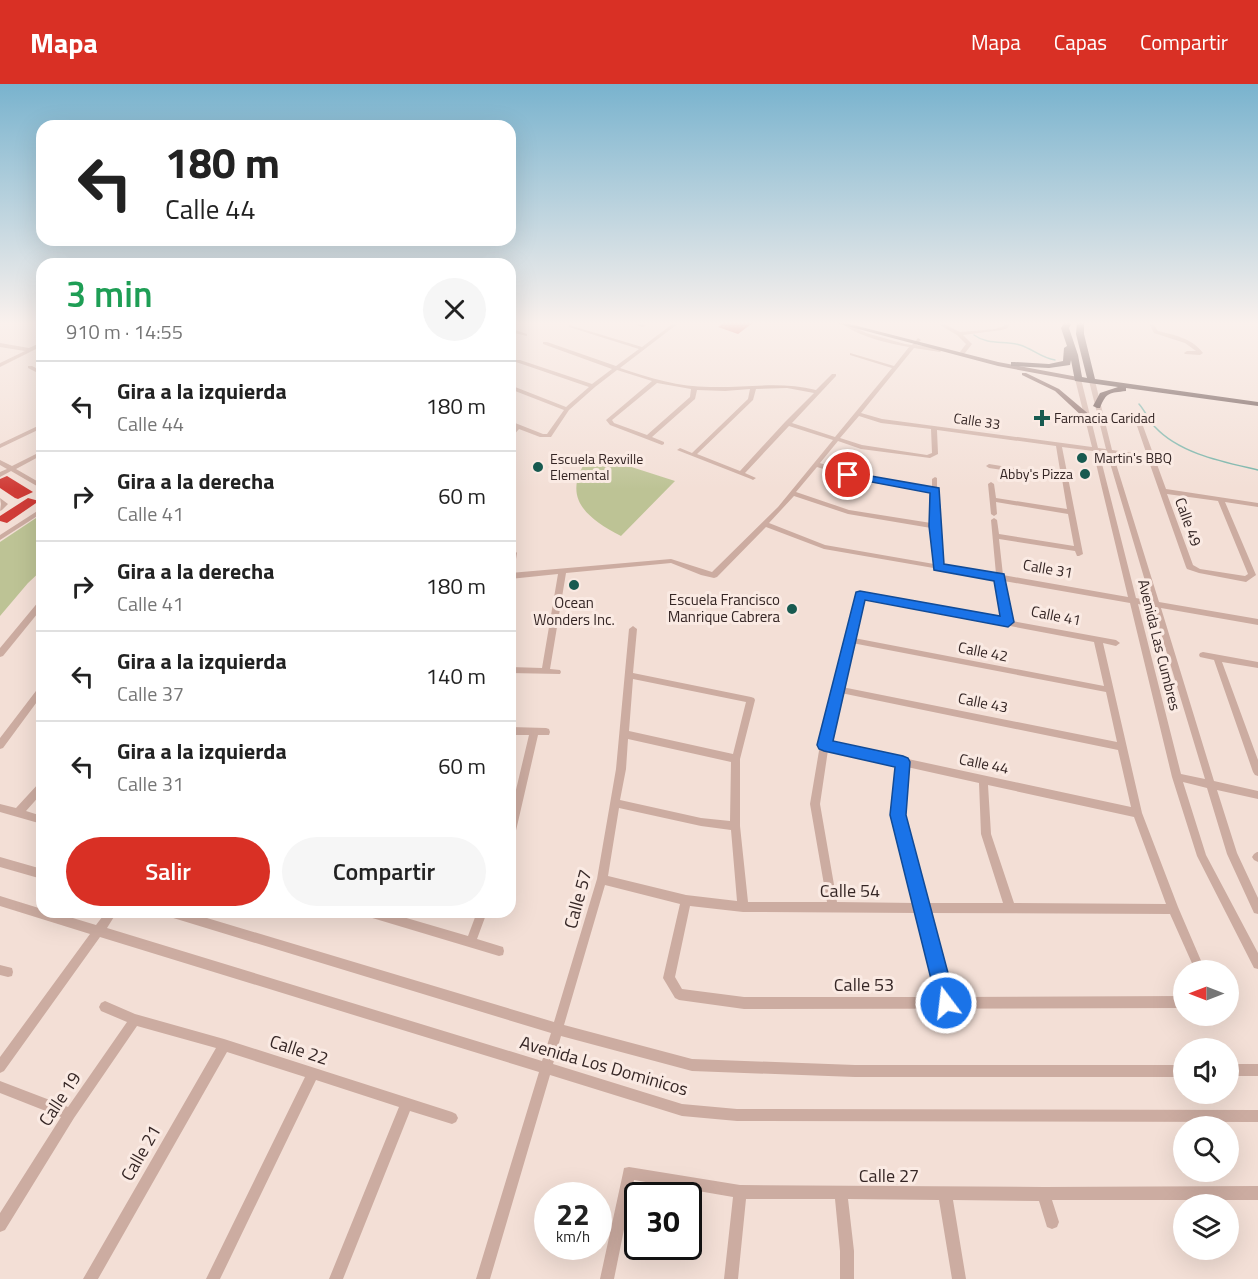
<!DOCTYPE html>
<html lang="es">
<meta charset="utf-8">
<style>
body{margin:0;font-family:"Titillium Web",sans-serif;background:#f6f6f6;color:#222;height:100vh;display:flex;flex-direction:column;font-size:22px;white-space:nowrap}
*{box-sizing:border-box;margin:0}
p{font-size:20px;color:#767676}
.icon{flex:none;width:33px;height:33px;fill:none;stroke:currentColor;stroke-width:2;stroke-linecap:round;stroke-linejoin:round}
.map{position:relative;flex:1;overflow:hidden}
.panel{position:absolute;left:36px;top:174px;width:480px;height:660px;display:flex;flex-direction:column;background:#fff;border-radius:18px;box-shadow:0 6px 24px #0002}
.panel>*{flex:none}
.hud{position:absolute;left:36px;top:36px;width:480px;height:126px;border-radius:18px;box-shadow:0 6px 24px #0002;background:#fff;color:#222;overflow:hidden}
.needle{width:39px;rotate:270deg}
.buttons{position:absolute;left:1173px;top:876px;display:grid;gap:12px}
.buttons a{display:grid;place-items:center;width:66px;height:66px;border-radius:50%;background:#fff;box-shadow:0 6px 24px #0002;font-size:30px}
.speed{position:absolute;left:534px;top:1098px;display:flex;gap:12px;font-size:30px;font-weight:700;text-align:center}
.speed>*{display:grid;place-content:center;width:78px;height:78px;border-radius:50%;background:#fff;box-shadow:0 6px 24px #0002;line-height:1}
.speed small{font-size:15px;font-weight:400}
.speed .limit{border:3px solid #111;border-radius:9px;background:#fff;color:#111}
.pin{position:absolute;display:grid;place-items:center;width:51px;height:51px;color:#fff;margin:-26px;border:3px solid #fff;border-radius:50%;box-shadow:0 2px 6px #0007}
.me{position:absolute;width:66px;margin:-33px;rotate:345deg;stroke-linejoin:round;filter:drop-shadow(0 0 4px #0008)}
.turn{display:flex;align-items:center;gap:21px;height:126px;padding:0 30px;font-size:27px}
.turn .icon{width:78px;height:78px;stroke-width:2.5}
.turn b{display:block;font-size:42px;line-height:51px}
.round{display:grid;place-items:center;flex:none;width:63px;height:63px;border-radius:32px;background:#f6f6f6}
.overview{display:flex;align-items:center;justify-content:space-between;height:102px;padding:0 30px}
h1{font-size:36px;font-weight:600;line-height:45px;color:#1e9e55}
.primary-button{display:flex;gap:12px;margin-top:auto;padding:12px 30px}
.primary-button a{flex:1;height:69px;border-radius:36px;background:#d93025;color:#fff;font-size:24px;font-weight:600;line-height:69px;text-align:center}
.primary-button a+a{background:#f6f6f6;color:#222}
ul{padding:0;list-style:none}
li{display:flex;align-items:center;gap:18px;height:90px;padding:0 30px;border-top:2px solid #e0e0e0}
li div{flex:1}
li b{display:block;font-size:22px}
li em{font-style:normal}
header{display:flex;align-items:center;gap:36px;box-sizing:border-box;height:84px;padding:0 30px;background:#d93025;color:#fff}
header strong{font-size:28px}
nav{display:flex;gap:33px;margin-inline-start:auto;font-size:21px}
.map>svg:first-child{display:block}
.green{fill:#bdc395}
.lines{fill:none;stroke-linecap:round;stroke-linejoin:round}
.stream{stroke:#73b2a7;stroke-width:1.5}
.building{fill:#d03c37}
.minor{fill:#ccaca1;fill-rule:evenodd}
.major{fill:#795954;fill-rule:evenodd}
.highway{fill:#573e3b;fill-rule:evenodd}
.route{fill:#1a73e8;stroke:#114b97;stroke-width:1.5}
.poi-dot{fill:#175a50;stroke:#faeae3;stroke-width:2}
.labels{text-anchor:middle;stroke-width:6;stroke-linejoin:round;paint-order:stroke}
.far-poi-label{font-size:14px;fill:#352625;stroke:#faeae3;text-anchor:start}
.far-street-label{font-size:14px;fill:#352625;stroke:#faeae3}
.street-label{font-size:15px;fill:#352625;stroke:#faeae3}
.poi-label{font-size:15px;fill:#352625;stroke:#faeae3;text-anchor:end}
.near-street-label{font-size:18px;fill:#352625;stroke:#faeae3}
</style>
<header>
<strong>Mapa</strong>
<nav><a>Mapa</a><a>Capas</a><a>Compartir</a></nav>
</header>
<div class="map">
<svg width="1258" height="1195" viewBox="0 0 1258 1195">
<rect width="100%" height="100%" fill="#f3dfd6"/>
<path class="green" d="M591,370L675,397L621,452C582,432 560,410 591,370Z
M42,430V486L28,499L0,532V458Z"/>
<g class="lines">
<path class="stream" d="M974,251C989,262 1004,256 1020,261C1033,265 1041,274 1055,276
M1139,320C1145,327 1149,336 1155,343C1180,370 1224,378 1258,386"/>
</g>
<path class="building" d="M725,238H754L738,250L718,243Z
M7,392L33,408L18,415L15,414L0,404V395Z
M28,414L39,417L7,439L0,437V432Z"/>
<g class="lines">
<path class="minor" d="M517,238H522L512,245L527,250V252L510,248V242Z
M630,238H636L646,242L642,243Z
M675,238H680L620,284C650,294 679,303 710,303C746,304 781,297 816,306L832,290H836V292L792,339L835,353L892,284L850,271V269L894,282L909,263C887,259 864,254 845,242V240H849L866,249L905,260L912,261L918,254L921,256L916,261L940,264L943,266L940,268L914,264L861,329L882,335L1092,363L1075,295L1078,293L1081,295L1098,364L1106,365L1089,297L1092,295L1095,297L1112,366L1147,371L1137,342L1139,331L1144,330L1143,342L1166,405L1258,419V423L1225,418L1256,491L1246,498L1199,489L1187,485L1186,483L1148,375L1113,370L1159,518L1258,535V541L1161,524L1214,697L1258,707V715L1217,706L1237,769L1258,814V830L1254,829L1227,770L1207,704L1183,698L1206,771L1258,869V885L1254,884L1197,772L1172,693L1130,519L1004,497L1012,537L1116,556L1120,559L1116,562L1103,559L1142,729L1178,823L1205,886H1195L1170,830L928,829L950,913L1184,912V924L744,925L679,916L675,914L663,894L680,820L605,801L564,941L692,975L855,981H1184V993H855L692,987L561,952L553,980L682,1020L737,1025L1258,1026V1038L737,1037L682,1032L550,991L490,1195H476L539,988L100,853L4,987L0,989V973L90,850L0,822V812L42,825V828H53L96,841L106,828H117L107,844L542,977L551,949L170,833L166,832L165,828H187L554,938L597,795L616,685L629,545L633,542L637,545L633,589L751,613L754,614L755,616L740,675V742L748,818H827L810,720L820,661L856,511L860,508L1004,535L997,495L824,465L766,443L717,493L714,494L701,491L671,479L566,489L550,585L560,586L561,588L560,590L510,589V583L542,584L558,490L510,495V463H512L517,469L514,487L510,489L671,475L712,488L778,423L833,356L789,342L745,389L756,394L753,396L751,395L677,366L680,364L692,369L748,315L750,305L725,307L697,306L695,315L652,353L664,358V360L662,361L610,341L606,336L652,297L617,286L595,303L569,326L551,353H540L519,345L512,353L510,354V348L514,343L510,341V337L543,350H547L564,326L510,305V301L566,323L589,303L516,278V276H520L592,300L612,285L543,260V258H547L616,282L639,265L569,243V241L642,263ZM657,299L691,305L690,313L647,351L614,339L612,336ZM787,304L814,309L785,338L740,387L697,370L753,316L756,305ZM859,332L881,339L931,345L932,369L927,371L862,361L840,354ZM937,346L1056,362L1061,392L989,380L986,382L989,384L1062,395L1067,425L996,414L994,400L991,398L988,400L991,430L994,432L997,430L996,418L1068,430L1074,462L999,450L997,436L994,434L991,436L996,490L941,481L937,442V394L935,393L932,395V404L862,393L820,379L838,357L861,365L930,374L938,370ZM1062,363L1093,367L1128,513L1003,491L999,455L1075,467L1077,472H1079L1083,470ZM1099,368L1107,369L1151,517L1136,514ZM817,383L861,397L931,408V439L849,426L796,408ZM1167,410L1218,417L1248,490L1245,492L1200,485L1193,481ZM794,412L848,430L931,444L934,480L825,461L769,439ZM863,514L1094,558L1104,602L854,554ZM1138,520L1153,523L1205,695L1181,690ZM852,559L1106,608L1117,658L842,603ZM633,595L746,618L733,670L629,647ZM841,609L1118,666L1131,723L829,658ZM628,655L731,678L730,737L701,734L620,716L626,685ZM828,666L898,681L893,731L915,819L837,818L820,720ZM907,683L979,699L981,750L1003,819H926L903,731ZM988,701L1134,733L1166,820L1014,819L991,750ZM619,724L701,742L731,746L737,817L686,811L608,792ZM690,822L743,828L918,829L939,913H744L682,905L675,893Z
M935,238H940L960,248L995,245L1004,242L1005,238H1009L1008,244L1002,246L963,251L972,260L965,269L963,270L960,268L966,260L957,251Z
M1148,238H1152L1158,247C1174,251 1192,254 1203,269L1200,271L1185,270L1184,269L1187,267H1196L1185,259L1154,249Z
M42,258V262L0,283V279L25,267L0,263V259L29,264Z
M28,282H32L42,287V291L28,284Z
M42,340V344L0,364V360Z
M42,367V371L16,385L42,400V405L11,387L0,393V388L7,385L0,381V376L12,382Z
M0,414L8,420L2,426L0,427L1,420Z
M42,424V429L0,456V451Z
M42,516V524L3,572L0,573V564L39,517Z
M1203,568L1258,578V584L1222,578L1258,676V692L1255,691L1253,688L1214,576L1200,573L1199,571L1200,569Z
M42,602V611L3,664L0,665V654L39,603Z
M510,643L546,644L549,645L550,648L549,651H538L515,751L513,754L510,755V731L529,651H510Z
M42,698V709L26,727L42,732V740L0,728V720L16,724L39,699Z
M1257,768H1258V778L1254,776L1252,773L1254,770Z
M0,773L42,785V795L0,783Z
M364,828H386L468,852L477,828H487L477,855L503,863L504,867L503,871L499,872L369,833L365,832Z
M0,881L12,884L13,888L12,892L8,893L0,891Z
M105,917L135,930L224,955L452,1028L456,1030L458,1034L456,1038L452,1040L410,1027L343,1195H329L399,1023L316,996L220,1195H206L305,993L227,968L98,1195H83L216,964L137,942L74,1034L5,1146L0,1148V1129L61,1033L0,1009V997L68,1023L127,938L101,927L99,923L101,919Z
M1228,980H1258V992H1228Z
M629,1083L740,1101L1044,1103L1258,1102V1116H1052L1059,1138L1057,1143L1052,1145L1047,1143L1039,1117L953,1116L966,1195H952L939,1116L848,1115L854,1167V1195H840V1167L835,1115H746L738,1195H724L733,1113L634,1096L614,1195H600L623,1089L624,1084Z"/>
<path class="major" d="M832,238H842L998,278L1078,293L1081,295L1078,297L998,282Z
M1022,289H1026L1059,305L1091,332L1084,334L1055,307L1022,291Z"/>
<path class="highway" d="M1065,238H1072L1069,244L1078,271L1082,293L1087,294L1076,250L1077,238H1084V250L1095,295L1258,318V322L1126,304V307C1110,309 1106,308 1100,324H1097L1093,322L1100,309L1118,303L1075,297L1071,276L1070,281L1049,284L1011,282V278H1014L1049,280L1063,277L1064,264L1067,262L1061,244Z"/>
</g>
<linearGradient id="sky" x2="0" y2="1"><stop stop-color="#79b3ce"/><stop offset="0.59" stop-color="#faf1ed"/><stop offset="1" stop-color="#faf1ed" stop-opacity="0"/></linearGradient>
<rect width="1258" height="405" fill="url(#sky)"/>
<path class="route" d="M848,388L939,404L944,480L1004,490L1014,538L1008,543L865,516L833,657L903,672L908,674L910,678L906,731L956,919L953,925L946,928L940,925L937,919L890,731L895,683L824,667L819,665L817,661L856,508L860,507L1000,532L994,497L934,486L929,442L930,409L845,393V389Z"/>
<g class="poi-dot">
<path d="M1039 325h6v6h6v6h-6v6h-6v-6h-6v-6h6z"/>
<circle cx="1082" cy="374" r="6"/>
<circle cx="538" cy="383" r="6"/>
<circle cx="1085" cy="390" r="6"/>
<circle cx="574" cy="501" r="6"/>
<circle cx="792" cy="525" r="6"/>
</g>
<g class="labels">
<g class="far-poi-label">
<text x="1054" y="339">Farmacia Caridad</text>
<text x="1094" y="379">Martin's BBQ</text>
<text x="550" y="380">Escuela Rexville<tspan x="550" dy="16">Elemental</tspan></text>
<text x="1073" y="395" text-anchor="end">Abby's Pizza</text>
</g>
<g class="far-street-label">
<text transform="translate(977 337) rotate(8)" y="5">Calle 33</text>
</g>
<g class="street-label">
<text transform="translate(1188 438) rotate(70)" y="5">Calle 49</text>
<text transform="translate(1048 485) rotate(10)" y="5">Calle 31</text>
<text transform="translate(1056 532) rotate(11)" y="5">Calle 41</text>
<text transform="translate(1159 561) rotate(76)" y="5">Avenida Las Cumbres</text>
<text transform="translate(983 568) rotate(11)" y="5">Calle 42</text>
<text transform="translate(983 619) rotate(11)" y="5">Calle 43</text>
<text transform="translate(984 680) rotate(12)" y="5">Calle 44</text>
</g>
<g class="poi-label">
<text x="780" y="521">Escuela Francisco<tspan x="780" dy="17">Manrique Cabrera</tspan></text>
<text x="574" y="524" text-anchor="middle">Ocean<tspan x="574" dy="17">Wonders Inc.</tspan></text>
</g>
<g class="near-street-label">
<text x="850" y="813">Calle 54</text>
<text transform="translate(578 815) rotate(-75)" y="6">Calle 57</text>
<text x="864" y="907">Calle 53</text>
<text transform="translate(299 966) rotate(18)" y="6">Calle 22</text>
<text transform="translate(604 982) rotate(16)" y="6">Avenida Los Dominicos</text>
<text transform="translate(60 1015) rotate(-57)" y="6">Calle 19</text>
<text transform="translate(141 1069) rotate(-60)" y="6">Calle 21</text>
<text x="889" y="1098">Calle 27</text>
</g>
</g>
</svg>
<div class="buttons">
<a><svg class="needle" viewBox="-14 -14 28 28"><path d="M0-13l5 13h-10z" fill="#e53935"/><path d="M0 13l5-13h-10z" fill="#767676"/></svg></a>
<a><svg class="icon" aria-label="sound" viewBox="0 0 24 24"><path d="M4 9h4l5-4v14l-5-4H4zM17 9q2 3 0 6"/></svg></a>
<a><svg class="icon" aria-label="search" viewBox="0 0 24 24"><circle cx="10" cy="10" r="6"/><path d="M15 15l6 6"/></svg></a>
<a><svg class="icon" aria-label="layers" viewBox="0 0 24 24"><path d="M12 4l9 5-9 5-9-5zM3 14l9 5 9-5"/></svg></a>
</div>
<div class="speed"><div>22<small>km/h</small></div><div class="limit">30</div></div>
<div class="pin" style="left:848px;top:391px;background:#d93025"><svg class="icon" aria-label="arrive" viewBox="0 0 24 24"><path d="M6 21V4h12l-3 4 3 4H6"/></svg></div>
<svg class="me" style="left:946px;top:919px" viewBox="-20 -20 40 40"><circle r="17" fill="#1a73e8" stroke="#fff" stroke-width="3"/><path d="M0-11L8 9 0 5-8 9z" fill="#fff"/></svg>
<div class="hud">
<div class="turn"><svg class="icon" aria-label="left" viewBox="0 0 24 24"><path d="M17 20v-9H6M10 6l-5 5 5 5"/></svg><div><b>180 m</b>Calle 44</div></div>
</div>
<section class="panel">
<div class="overview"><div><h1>3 min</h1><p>910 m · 14:55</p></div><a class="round"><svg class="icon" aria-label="close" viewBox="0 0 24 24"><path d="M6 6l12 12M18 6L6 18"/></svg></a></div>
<ul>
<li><svg class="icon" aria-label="left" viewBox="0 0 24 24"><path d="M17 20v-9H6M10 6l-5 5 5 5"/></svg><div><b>Gira a la izquierda</b><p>Calle 44</p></div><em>180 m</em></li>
<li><svg class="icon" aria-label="right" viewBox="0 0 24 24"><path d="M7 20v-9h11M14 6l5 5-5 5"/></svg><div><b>Gira a la derecha</b><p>Calle 41</p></div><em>60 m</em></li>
<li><svg class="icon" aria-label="right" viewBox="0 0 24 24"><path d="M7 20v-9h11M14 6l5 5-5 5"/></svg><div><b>Gira a la derecha</b><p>Calle 41</p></div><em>180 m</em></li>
<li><svg class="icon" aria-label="left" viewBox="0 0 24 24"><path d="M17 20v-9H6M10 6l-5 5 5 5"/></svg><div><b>Gira a la izquierda</b><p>Calle 37</p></div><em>140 m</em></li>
<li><svg class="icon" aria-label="left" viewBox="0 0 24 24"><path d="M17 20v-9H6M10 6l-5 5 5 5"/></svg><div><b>Gira a la izquierda</b><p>Calle 31</p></div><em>60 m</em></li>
</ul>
<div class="primary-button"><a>Salir</a><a>Compartir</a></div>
</section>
</div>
